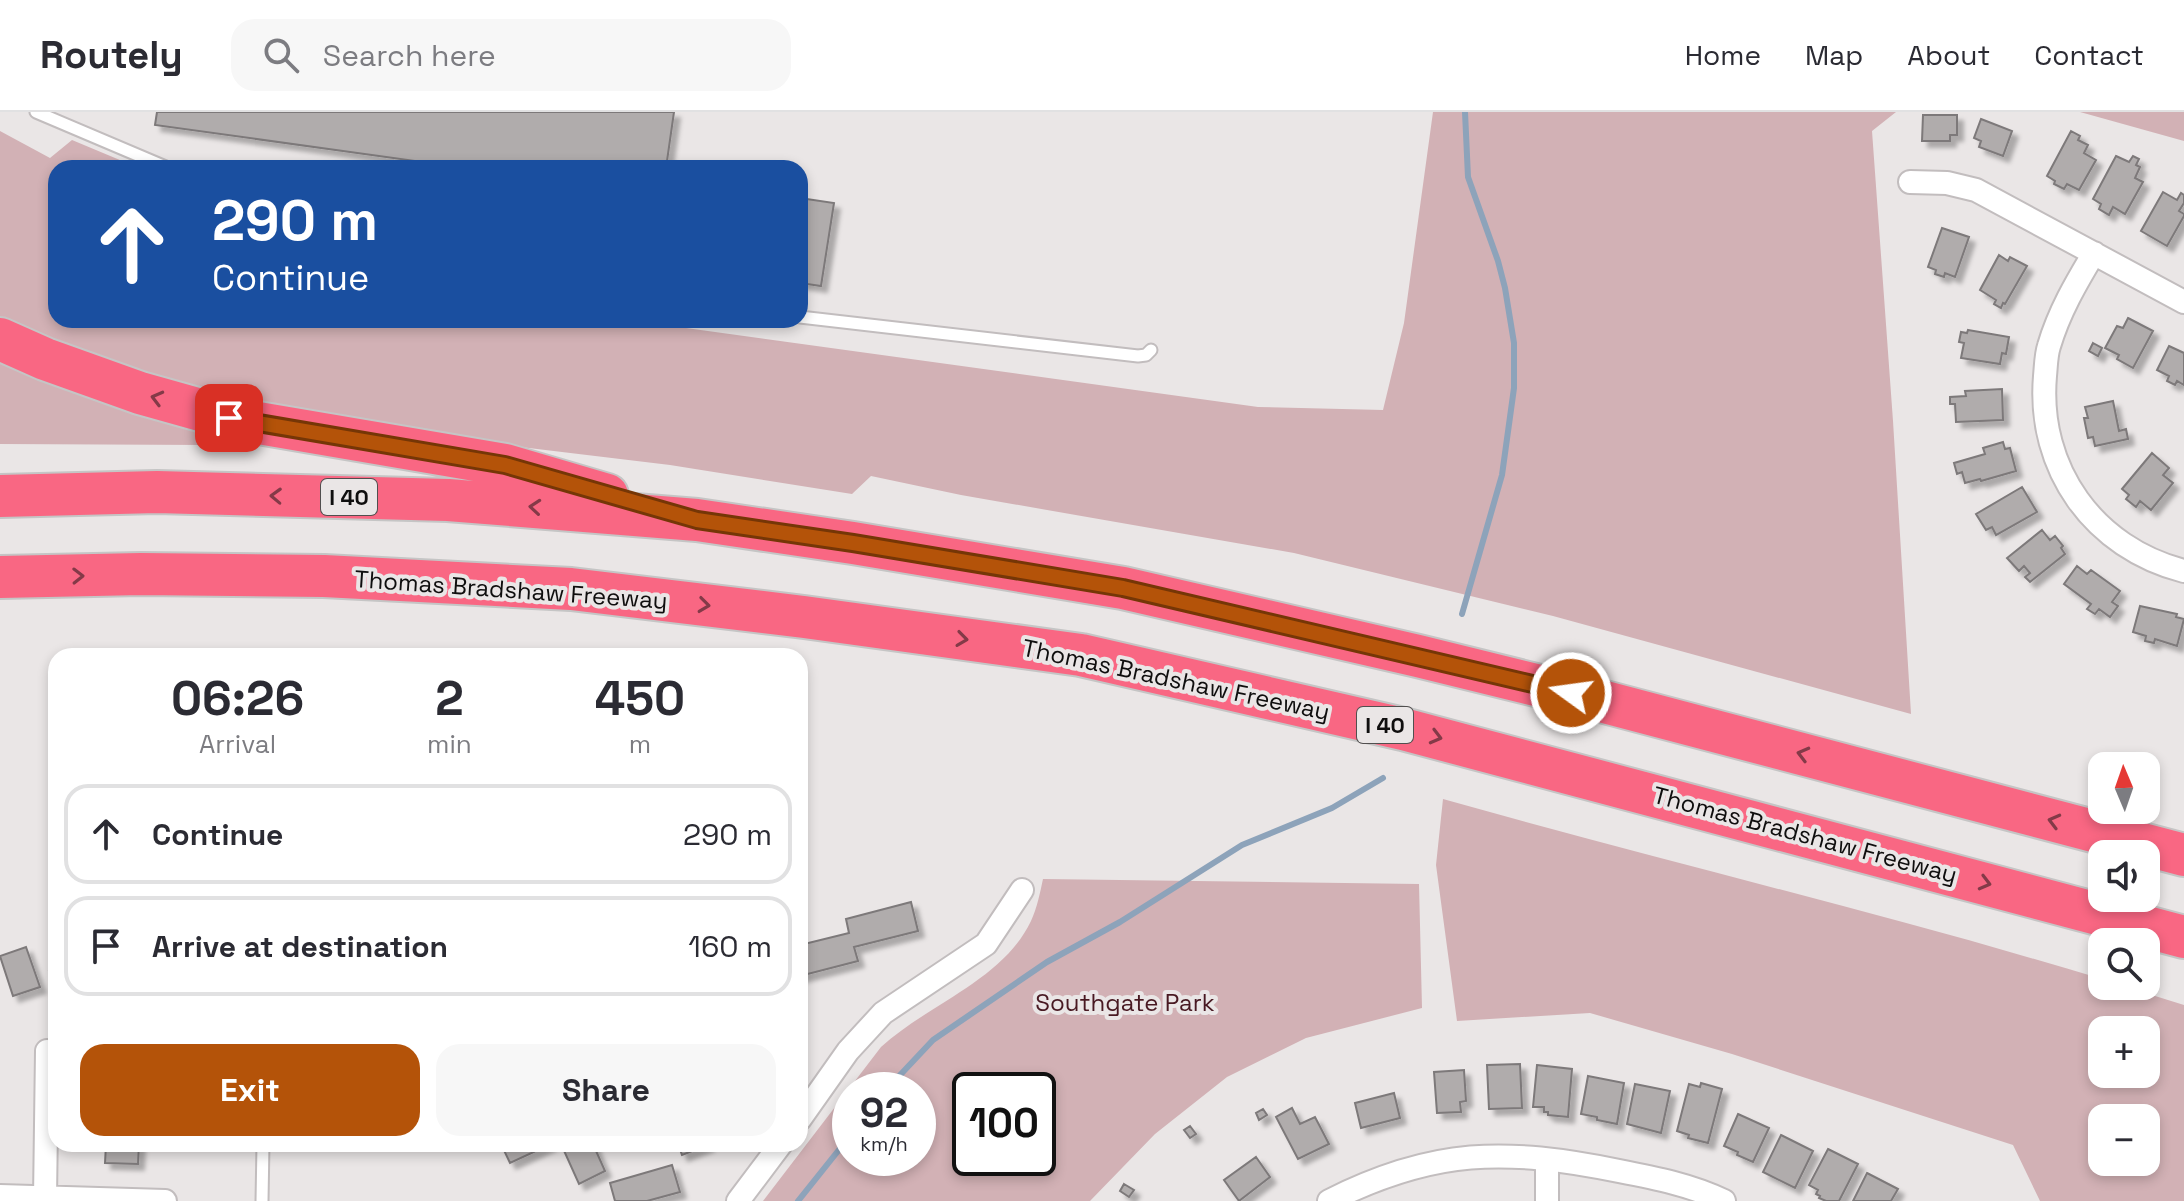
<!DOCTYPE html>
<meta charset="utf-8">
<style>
body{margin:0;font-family:"Space Grotesk",sans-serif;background:#f7f7f7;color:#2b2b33;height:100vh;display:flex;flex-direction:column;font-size:30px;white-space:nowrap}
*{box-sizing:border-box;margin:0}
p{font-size:26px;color:#7c7c81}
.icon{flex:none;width:44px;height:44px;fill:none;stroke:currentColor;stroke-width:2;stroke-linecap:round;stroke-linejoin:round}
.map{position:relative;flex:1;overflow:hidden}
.drawer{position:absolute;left:48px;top:536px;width:760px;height:504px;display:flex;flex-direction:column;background:#fff;border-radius:24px;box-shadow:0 4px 12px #0003}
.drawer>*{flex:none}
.banner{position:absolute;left:48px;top:48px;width:760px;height:168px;border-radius:24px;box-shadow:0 4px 12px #0003;background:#1a4fa0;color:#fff;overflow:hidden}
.needle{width:52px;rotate:358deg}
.tools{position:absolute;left:2088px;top:640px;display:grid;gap:16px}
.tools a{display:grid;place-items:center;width:72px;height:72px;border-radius:16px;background:#fff;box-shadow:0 4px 12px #0003;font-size:40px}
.speed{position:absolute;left:832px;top:960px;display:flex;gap:16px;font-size:40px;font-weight:700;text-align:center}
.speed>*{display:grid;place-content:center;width:104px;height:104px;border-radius:50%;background:#fff;box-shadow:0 4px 12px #0003;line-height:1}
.speed small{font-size:20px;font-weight:400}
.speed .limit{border:4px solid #111;border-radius:12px;background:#fff;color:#111}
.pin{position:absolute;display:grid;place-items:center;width:68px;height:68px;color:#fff;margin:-34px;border-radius:16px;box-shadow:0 4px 12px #0006}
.me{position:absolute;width:88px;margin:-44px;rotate:284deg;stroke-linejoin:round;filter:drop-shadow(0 0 6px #0008)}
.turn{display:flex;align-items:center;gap:28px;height:168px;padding:0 32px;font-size:36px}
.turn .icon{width:104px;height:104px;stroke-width:2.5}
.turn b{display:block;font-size:56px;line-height:68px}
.eta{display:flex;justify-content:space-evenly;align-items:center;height:136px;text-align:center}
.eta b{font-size:48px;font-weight:700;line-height:56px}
.button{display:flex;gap:16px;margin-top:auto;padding:16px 32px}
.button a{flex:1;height:92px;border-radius:24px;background:#b45309;color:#fff;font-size:32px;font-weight:700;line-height:92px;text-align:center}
.button a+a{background:#f7f7f7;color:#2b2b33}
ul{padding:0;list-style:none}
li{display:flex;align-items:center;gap:24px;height:100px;margin:0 16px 12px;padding:0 16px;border:4px solid #e1e1e2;border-radius:24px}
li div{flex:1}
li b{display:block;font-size:30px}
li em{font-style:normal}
header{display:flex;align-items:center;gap:48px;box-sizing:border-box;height:112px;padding:0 40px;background:#fff;border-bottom:2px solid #e1e1e2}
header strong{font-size:38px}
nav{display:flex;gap:44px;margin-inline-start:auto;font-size:28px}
.search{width:560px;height:72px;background:#f7f7f7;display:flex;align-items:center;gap:20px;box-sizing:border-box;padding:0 28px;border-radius:24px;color:#7c7c81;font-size:30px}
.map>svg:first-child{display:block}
.green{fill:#d2b1b5;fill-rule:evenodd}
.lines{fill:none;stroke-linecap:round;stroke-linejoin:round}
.stream{stroke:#8da3ba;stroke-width:6}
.building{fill:#b0acac;stroke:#7d797a;stroke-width:2;filter:url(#shadow)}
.service-casing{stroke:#c2bdbe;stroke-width:15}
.minor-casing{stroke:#c2bdbe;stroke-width:26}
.motorway-casing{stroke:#c5c5c5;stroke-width:46}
.service{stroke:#fff;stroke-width:11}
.minor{stroke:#fff;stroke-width:22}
.motorway{stroke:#f96783;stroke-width:42}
.oneway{stroke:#843a48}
.route-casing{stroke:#753606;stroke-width:20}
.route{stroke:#b45309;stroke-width:14}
.labels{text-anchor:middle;stroke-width:8;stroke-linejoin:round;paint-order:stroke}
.shield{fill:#eae6e6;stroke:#514f4f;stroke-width:2}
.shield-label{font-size:22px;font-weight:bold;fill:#0f0e0e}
.street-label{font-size:24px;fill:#0f0e0e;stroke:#eae6e6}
.park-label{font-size:24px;fill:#481922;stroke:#eae6e6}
</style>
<header>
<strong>Routely</strong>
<div class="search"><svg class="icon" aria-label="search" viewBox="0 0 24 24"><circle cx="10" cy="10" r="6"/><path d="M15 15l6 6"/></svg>Search here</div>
<nav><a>Home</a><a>Map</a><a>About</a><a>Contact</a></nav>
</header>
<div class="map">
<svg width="2184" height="1089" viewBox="0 0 2184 1089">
<defs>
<filter id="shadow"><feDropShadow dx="6" dy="6" stdDeviation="2" flood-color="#0004"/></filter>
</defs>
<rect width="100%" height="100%" fill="#eae6e6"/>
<path class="green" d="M1433,0H1896L1872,19L1893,309L1911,602L1553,504L1294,441L961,383L871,364L852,382L670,353L387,319L234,293L0,213V19L50,46L72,28L139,56H56V208H628L1258,295L1383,298L1404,211Z
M2080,0H2184V29Z
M0,242L231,321L229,329L207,333L0,332Z
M1443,687C1662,749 1884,801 2102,867V874H2123L2184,893V1089H2040L2013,1033L1732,942L1590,901L1457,909L1436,753ZM2102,918H2146V962H2102ZM2146,1006V1050H2102V1006Z
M1043,767L1419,772L1422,896L1306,926L1227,965L1155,1022L1090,1089H763L881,935C928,892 1003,868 1031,809C1037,796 1040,781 1043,767ZM850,978H918V1046H850ZM1038,978V1046H970V978Z"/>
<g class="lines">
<path class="stream" d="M1462,502L1502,363L1514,276V231L1505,176L1498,149L1468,65L1465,0
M886,978L933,928L1047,850L1120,810L1242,733L1332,696L1383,666
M798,1089L850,1024"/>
</g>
<path class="building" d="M157,0H674L666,56H463L445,53V56H430V51L155,13Z
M1923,3H1957V23H1950V29H1922Z
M1981,7L2012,19L2003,44L1979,35L1981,29L1974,26Z
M2071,19L2080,24L2078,28L2088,33L2084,41L2096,48L2079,78L2067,72L2064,77L2054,72L2055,69L2047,64Z
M2116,44L2129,50L2133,44L2139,47L2136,53L2140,55L2135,66L2143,70L2125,102L2113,95L2109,103L2099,97L2101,92L2093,87Z
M2163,80L2177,88L2181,81L2184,83V91L2179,99L2184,102V104L2167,134L2141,119Z
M800,86L834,91L821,174L800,171Z
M1942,116L1969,125L1955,165L1945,161L1944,165L1935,162L1936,158L1928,155Z
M1999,143L2008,149L2010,145L2027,154L2005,192L2003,191L2001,196L1994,192L1996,188L1980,178Z
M2128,206L2153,219L2133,256L2117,247L2119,243L2105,236L2117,214L2123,216Z
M1968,218L2009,225L2006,242L2002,241L2000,252L1961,246L1964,231L1959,230L1961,220L1967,221Z
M2093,231L2102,236L2098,244L2089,239Z
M2169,234L2184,241V273L2177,269L2175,273L2167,269L2169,264L2157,258Z
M2002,277L2003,308L1956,310L1955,292H1950V285L1966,284L1965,279Z
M2113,289L2119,319L2126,317L2128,327L2095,334L2093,325L2088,326L2084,306H2088L2085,295Z
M2003,330L2005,337L2010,336L2016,359L1981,369L1980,367L1965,371L1962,360L1957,362L1954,351L1985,342L1983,336Z
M2152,341L2169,356L2163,363L2173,371L2151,398L2140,389L2136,395L2126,387L2129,383L2122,377Z
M2022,375L2037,400L1996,423L1992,415L1986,418L1976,402Z
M2042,418L2050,428L2055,424L2063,434L2061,436L2065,442L2030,470L2025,465L2030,461L2024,454L2019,459L2007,446Z
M2077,454L2087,462L2091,458L2120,479L2112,490L2118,494L2110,505L2099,497L2095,502L2087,497L2091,492L2064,472Z
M2140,494L2177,502L2176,505L2184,507L2177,534L2155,527L2154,531L2145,529L2146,524L2133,520Z
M911,790L918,819L854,835L858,849L800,864V833L849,821L846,807Z
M51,826H56V858H49Z
M26,835L40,875L13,884L0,844Z
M1520,952L1522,996L1489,997L1487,953Z
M1537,953L1572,957L1568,1005L1548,1003V1000H1544V995H1533Z
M1464,958L1466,989L1460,990L1461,1000L1437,1001L1434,960Z
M1588,964L1624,971L1617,1012L1597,1008V1005L1581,1002Z
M1701,971L1722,977L1708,1031L1688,1026L1689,1023L1677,1019L1689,972L1700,975Z
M1635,972L1670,979L1661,1021L1627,1012Z
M1394,981L1400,1006L1361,1016L1355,991Z
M1292,996L1300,1012L1315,1005L1329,1032L1298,1047L1276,1005Z
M1263,997L1267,1003L1259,1008L1256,1001Z
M1738,1002L1769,1016L1753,1050L1737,1043L1738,1040L1724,1034Z
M1190,1014L1196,1022L1190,1026L1184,1018Z
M1781,1023L1813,1039L1795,1076L1763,1060Z
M106,1032H139L138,1052L105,1051Z
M501,1032H551L510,1051Z
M561,1032H593L605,1059L579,1072Z
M678,1032H707L708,1033L682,1043Z
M1828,1037L1858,1052L1839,1089H1826L1819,1086L1820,1084L1816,1082L1818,1078L1809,1073Z
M1256,1045L1270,1065L1239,1089L1224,1068Z
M672,1053L680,1080L647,1089H615L610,1071Z
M1867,1061L1898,1077L1891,1089H1853Z
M1124,1072L1134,1078L1129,1085L1120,1079Z"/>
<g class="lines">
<g class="service-casing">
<path id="service" d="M36,0L168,56
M800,205L1138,244L1146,243L1151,238
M262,1089L263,1032"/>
</g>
<g class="minor-casing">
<path id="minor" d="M1910,70L1947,71L1976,78L2184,190
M2094,141C2076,171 2059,200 2049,234C2046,243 2046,254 2045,264C2037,357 2094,436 2184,459
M800,1007L848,939L883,901L986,832L1022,778
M0,1084L165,1089
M45,1086L47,939
M738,1089L781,1032
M1329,1089C1434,1036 1505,1036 1619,1059C1655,1066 1691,1073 1724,1089
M1547,1089V1048"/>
</g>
<g class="motorway-casing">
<path id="motorway" d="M0,227L45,247L140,281L229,306L505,353L607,383
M0,384L157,380L448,388L697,408L853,431L1123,476L1418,544L1601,589L2184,743
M0,465L141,462L324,464L571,477L804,505L1081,543L1403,617L2184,825"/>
</g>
<use href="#service" class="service"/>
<use href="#minor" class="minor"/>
<use href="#motorway" class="motorway"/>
</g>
<defs><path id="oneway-chevron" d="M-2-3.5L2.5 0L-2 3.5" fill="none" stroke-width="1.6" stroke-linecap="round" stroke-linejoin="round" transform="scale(2)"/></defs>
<g class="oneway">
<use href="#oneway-chevron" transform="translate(157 286) rotate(-165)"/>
<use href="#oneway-chevron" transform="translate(276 384) rotate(-178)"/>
<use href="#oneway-chevron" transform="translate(535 395) rotate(-175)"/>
<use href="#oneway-chevron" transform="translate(78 464) rotate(-1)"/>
<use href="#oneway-chevron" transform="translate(704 493) rotate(7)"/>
<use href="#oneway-chevron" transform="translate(962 527) rotate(8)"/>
<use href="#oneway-chevron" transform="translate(1436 625) rotate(15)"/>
<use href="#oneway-chevron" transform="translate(1803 642) rotate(-165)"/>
<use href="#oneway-chevron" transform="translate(2054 709) rotate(-165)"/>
<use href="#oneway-chevron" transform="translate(1985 771) rotate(15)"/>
</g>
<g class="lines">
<g class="route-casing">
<path id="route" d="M229,306L505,353L697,408L853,431L1123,476L1571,581"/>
</g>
<use href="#route" class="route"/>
</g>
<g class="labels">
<g class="shield">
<rect x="321" y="367" width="56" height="36" rx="6"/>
<rect x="1357" y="595" width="56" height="36" rx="6"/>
</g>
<g class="shield-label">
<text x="349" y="393">I 40</text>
<text x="1385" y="621">I 40</text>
</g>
<g class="street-label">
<text transform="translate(511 478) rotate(4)" y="8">Thomas Bradshaw Freeway</text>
<text transform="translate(1176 568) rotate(12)" y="8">Thomas Bradshaw Freeway</text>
<text transform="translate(1805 723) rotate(15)" y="8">Thomas Bradshaw Freeway</text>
</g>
<g class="park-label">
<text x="1125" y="899">Southgate Park</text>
</g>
</g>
</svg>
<div class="tools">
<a><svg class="needle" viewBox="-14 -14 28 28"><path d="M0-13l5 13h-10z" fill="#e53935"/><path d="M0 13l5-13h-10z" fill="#7c7c81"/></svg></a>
<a><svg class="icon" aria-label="sound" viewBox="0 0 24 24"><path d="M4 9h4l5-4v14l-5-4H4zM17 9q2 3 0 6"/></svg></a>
<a><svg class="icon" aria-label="search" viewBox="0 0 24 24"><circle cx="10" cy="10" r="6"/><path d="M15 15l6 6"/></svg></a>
<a>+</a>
<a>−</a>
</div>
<div class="speed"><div>92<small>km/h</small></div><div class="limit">100</div></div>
<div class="pin" style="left:229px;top:306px;background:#d93025"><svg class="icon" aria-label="arrive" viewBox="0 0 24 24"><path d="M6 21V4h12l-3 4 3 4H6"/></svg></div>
<svg class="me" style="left:1571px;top:581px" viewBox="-20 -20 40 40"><circle r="17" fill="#b45309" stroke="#fff" stroke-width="3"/><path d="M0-11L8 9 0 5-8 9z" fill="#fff"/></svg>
<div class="banner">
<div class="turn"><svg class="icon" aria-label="ahead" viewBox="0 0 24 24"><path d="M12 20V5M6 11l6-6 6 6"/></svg><div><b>290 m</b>Continue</div></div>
</div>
<section class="drawer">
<div class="eta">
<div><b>06:26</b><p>Arrival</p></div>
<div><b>2</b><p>min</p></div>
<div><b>450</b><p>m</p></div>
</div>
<ul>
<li><svg class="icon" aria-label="ahead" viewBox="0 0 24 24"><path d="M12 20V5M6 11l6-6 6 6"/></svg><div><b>Continue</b></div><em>290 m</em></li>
<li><svg class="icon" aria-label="arrive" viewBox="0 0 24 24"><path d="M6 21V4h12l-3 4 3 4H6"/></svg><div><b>Arrive at destination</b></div><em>160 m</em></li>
</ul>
<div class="button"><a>Exit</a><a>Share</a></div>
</section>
</div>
